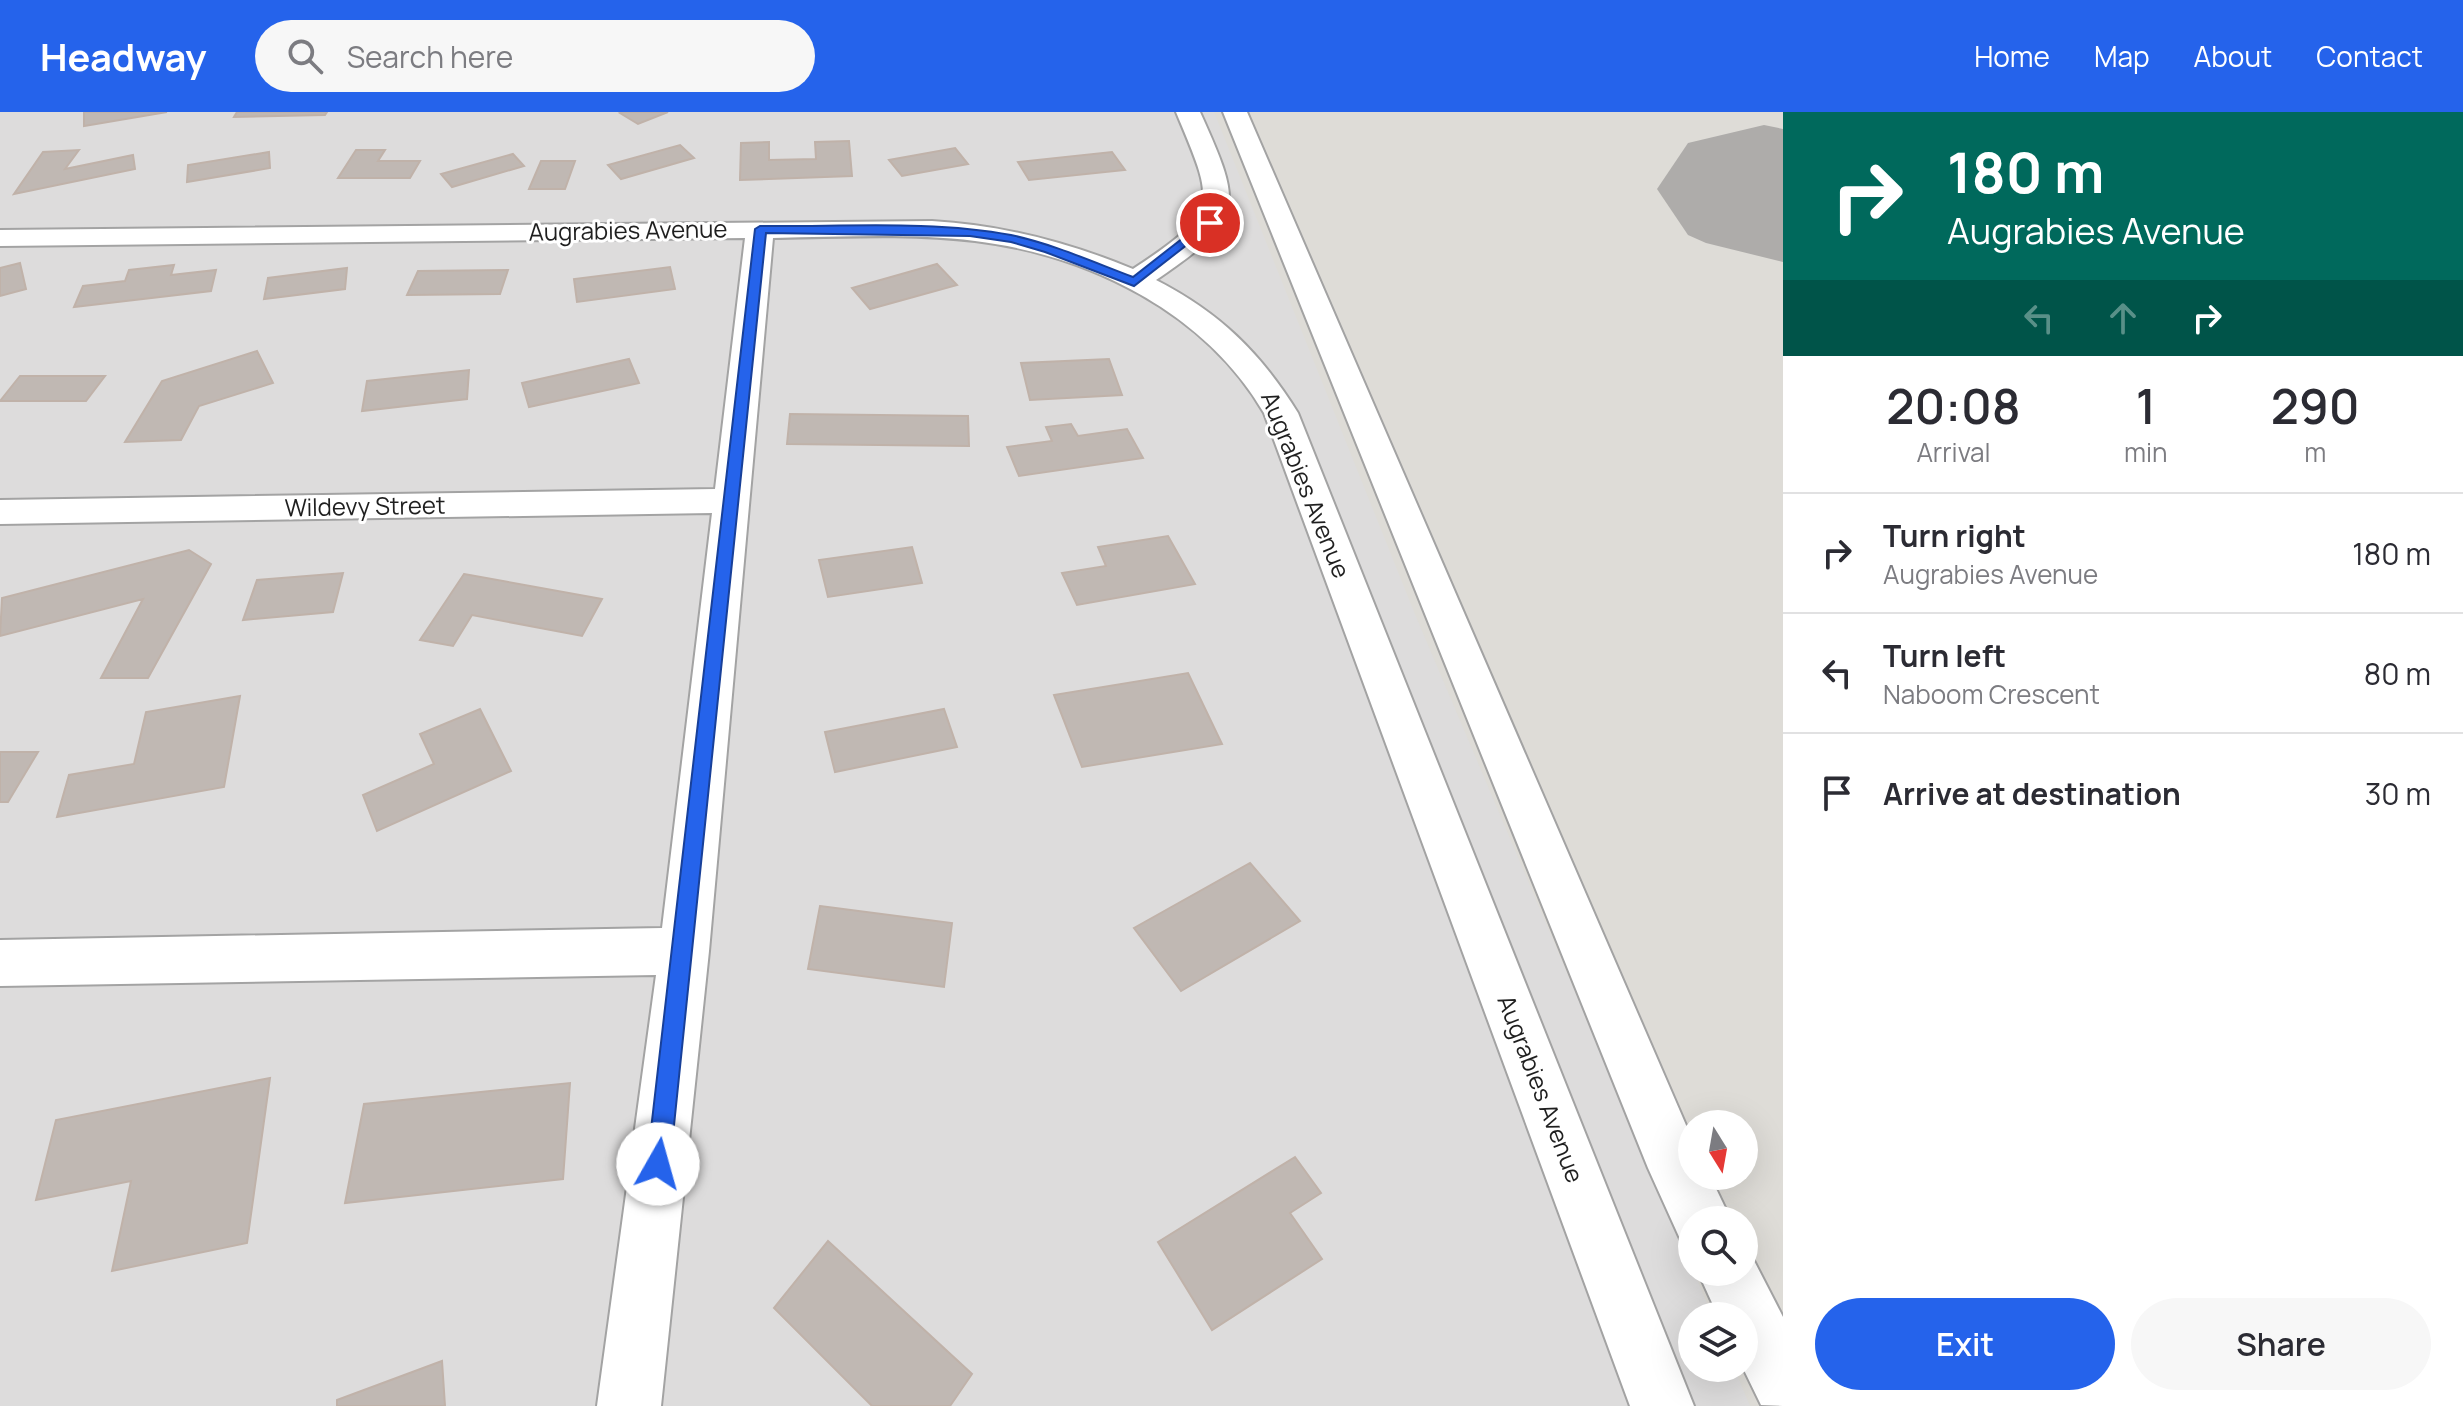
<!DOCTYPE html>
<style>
body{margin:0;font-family:Manrope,sans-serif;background:#f7f7f7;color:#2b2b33;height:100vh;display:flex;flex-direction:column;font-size:30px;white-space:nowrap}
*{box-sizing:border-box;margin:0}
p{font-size:26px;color:#7c7c81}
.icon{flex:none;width:44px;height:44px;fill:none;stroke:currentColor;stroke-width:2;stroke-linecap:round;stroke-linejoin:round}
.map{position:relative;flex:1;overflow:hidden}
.sheet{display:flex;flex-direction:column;background:#fff;width:680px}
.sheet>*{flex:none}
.banner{background:#00695c;color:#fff;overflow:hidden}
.needle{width:52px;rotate:169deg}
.fabs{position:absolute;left:1678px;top:998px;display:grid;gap:16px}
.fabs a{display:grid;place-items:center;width:80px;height:80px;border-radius:50%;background:#fff;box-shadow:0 8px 32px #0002;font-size:40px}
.pin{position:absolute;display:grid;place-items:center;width:68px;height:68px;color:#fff;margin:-34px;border:4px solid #fff;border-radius:50%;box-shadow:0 2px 8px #0007}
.me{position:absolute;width:88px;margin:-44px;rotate:7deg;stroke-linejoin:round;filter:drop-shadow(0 0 6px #0008)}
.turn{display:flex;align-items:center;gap:28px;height:168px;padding:0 32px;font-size:36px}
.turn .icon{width:104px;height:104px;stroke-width:2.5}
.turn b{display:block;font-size:56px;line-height:68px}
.lanes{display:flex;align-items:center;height:76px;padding:0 32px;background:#0003;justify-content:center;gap:40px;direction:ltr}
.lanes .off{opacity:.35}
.eta{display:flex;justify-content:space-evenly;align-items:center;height:136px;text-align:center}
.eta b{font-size:48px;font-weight:600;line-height:56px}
.primary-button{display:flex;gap:16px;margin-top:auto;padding:16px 32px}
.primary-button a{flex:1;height:92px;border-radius:48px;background:#2563eb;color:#fff;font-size:32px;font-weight:600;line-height:92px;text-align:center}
.primary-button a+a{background:#f7f7f7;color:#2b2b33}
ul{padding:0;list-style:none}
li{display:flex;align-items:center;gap:24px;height:120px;padding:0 32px;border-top:2px solid #e1e1e2}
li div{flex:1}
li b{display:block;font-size:30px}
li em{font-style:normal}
header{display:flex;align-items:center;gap:48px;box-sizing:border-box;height:112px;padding:0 40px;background:#2563eb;color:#fff}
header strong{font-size:38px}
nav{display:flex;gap:44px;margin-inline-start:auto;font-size:28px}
.search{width:560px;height:72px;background:#f7f7f7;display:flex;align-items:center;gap:20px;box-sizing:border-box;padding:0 28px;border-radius:44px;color:#7c7c81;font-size:30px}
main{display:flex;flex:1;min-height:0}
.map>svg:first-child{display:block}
.residential{fill:#dddcdc}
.airport{fill:#dedcd7;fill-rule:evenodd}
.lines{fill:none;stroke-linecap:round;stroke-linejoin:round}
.runway{fill:#aeacaa;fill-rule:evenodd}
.building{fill:#c0b8b3;stroke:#c0b2a9;stroke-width:2}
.minor-casing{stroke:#a3a3a3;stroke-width:4}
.minor{fill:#fff;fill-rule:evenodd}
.route{fill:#2563eb;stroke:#184099;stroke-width:2}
.labels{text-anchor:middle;stroke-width:6;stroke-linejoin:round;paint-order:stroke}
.street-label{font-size:24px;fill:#1f1f1f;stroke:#fff}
</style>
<header>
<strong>Headway</strong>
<div class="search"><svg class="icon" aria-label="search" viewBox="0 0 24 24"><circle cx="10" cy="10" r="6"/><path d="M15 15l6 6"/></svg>Search here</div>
<nav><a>Home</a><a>Map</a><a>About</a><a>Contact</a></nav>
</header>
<main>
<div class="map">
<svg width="1783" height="1294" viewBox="0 0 1783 1294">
<rect width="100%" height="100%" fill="#efece6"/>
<path class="residential" d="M0,0H1215L1692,1136V1160H1702L1720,1204H1692V1256H1742L1758,1294H0Z"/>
<path class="airport" d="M1214,0H1783V1294H1750L1734,1256H1744V1204H1712L1694,1160H1744V1108H1692V1156L1414,500ZM1692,1012H1744V1064H1692Z"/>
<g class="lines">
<path class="runway" d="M1764,13L1783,17V150L1706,131L1688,123L1657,77L1688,31Z"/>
</g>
<path class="building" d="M84,0H167L84,14Z
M237,0H327L325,3L234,5Z
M623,0H668L638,12L620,1Z
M849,29L852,64L740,68L741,31L769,30V48L816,47L815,30Z
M680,33L694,46L621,67L608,53Z
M955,36L968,52L902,64L889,48Z
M79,38L65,57L133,43L135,57L14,82L43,40Z
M356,38H385L378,49H420L410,66H338Z
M269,40L270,56L187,70L188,53Z
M1112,40L1125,58L1029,68L1018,50Z
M513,42L524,54L452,75L441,62Z
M541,49H575L565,77H529Z
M20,151L26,177L0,184V156Z
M937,152L957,173L870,197L852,176Z
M174,153L171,163L216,158L211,179L74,195L83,174L125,169L129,158Z
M670,155L675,177L577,190L574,167Z
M347,156L345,177L264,187L268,166Z
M508,158L500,182L407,183L418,159Z
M257,239L273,271L199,294L181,328L125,330L162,269Z
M629,247L639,271L529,295L522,271Z
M1109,247L1122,283L1030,288L1021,251Z
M469,258L467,287L362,299L367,269Z
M20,264H105L86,289H0Z
M790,302L968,304L969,334L787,332Z
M1071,312L1078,324L1127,317L1143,346L1019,364L1007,335L1052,329L1046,315Z
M1168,424L1195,472L1077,493L1062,461L1106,454L1098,435Z
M912,435L922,471L828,485L819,448Z
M189,438L211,452L148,566H101L143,487L0,524L2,486Z
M343,461L333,500L243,508L257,468Z
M464,462L602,487L582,524L472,503L453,534L420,528Z
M1188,561L1222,632L1082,655L1054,583Z
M240,584L224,675L57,705L69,663L134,652L146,600Z
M480,597L511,659L377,719L363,683L434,652L420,622Z
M944,597L957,635L835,660L825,620Z
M0,640H38L8,690H0Z
M1250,751L1300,809L1181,879L1134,816Z
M820,794L952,811L944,875L808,857Z
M270,966L247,1131L112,1159L131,1069L36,1088L56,1008Z
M570,971L563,1067L345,1091L364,992Z
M1295,1045L1321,1081L1290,1101L1322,1147L1212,1218L1158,1130Z
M828,1129L972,1262L950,1294H872L774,1196Z
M442,1249L445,1294H337V1288Z"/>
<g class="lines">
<g class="minor-casing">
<path id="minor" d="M1176,0H1200C1243,95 1246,107 1156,168C1220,201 1260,240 1298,301L1694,1294H1630L1264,301C1205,200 1089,143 975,129C909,121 840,125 773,126L709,839L661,1294H597L656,863L0,874V828L662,816L712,401L0,412V388L715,377L745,126L0,134V118L932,109C1002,113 1068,130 1133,157C1221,99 1215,93 1176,0Z
M1223,0H1247L1692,1027V1064H1710L1731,1108H1692V1133L1681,1129L1648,1056Z
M1744,1137L1749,1139L1783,1205V1294L1761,1293L1743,1256L1744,1204H1718L1698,1160H1744Z"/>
</g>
<use href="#minor" class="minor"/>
</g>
<path class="route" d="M1206,108L1215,111L1134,174L1045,140L1011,130L970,124L766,121L670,1052L667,1060L658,1063L650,1060L647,1052L755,117L760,114C840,115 934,108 1011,123C1053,132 1093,150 1133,165Z"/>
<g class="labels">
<g class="street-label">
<text transform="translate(628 119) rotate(-1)" y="8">Augrabies Avenue</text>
<text transform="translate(1305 373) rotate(68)" y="8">Augrabies Avenue</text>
<text transform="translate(365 395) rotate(-1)" y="8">Wildevy Street</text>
<text transform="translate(1540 977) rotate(69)" y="8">Augrabies Avenue</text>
</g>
</g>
</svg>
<div class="fabs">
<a><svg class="needle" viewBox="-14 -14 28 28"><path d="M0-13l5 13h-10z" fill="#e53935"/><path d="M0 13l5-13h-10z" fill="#7c7c81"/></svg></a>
<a><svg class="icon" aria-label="search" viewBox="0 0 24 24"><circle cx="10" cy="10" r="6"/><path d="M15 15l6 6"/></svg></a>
<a><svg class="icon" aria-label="layers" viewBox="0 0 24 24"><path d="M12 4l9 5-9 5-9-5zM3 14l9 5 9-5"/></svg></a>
</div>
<div class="pin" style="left:1210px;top:111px;background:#d93025"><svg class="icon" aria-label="arrive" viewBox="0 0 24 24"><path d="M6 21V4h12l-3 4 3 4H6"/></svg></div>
<svg class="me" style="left:658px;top:1052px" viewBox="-20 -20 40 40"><circle r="19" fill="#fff"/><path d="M0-13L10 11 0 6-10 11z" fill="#2563eb"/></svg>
</div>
<section class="sheet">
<div class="banner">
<div class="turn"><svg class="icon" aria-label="right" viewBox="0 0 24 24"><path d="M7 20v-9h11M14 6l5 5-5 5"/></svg><div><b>180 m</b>Augrabies Avenue</div></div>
<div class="lanes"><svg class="icon off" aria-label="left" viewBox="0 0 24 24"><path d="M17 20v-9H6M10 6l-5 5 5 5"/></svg><svg class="icon off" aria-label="ahead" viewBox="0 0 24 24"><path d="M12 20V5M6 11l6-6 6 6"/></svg><svg class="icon" aria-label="right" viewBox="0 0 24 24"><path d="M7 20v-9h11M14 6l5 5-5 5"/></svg></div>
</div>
<div class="eta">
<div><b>20:08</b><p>Arrival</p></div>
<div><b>1</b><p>min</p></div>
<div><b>290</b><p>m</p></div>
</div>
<ul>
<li><svg class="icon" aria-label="right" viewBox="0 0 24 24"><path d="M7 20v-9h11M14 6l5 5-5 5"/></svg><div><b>Turn right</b><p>Augrabies Avenue</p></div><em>180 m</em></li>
<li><svg class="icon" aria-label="left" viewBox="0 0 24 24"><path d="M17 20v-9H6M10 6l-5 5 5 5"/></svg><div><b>Turn left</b><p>Naboom Crescent</p></div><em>80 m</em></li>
<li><svg class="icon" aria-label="arrive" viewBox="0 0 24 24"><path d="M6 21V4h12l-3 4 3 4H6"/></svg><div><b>Arrive at destination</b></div><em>30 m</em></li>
</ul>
<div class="primary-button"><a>Exit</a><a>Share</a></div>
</section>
</main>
